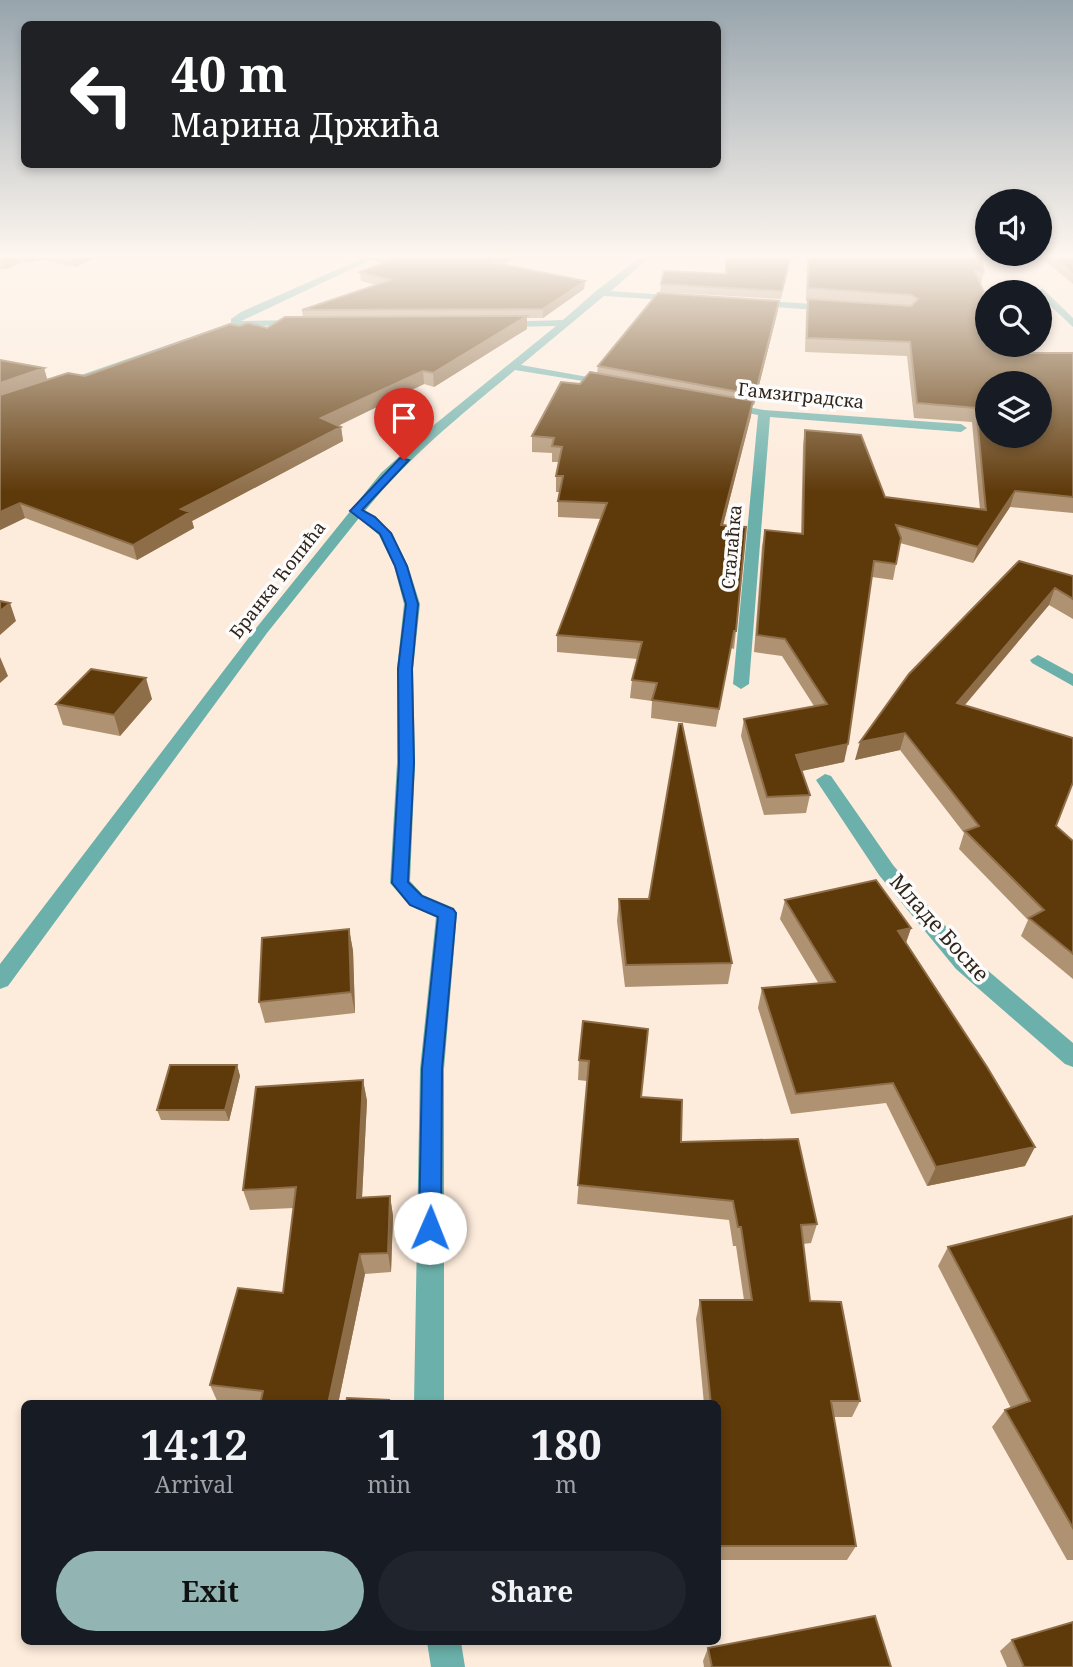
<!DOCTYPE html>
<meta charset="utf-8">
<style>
body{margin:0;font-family:"Noto Serif",serif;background:#20242c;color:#f1f3f6;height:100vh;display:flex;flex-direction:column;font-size:26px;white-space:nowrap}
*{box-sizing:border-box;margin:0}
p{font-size:23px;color:#9ea1a6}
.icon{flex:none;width:38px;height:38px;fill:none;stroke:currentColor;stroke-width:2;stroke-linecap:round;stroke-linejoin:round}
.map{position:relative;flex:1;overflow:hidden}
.sheet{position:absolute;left:21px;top:1400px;width:700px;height:245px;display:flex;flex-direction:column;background:#171b24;border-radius:10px;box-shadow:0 4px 10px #0003}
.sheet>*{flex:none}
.hud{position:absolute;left:21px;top:21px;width:700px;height:147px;border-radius:10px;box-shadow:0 4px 10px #0003;background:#202124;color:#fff;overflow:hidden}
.controls{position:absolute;left:975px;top:189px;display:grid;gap:14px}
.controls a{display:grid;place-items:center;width:77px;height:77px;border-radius:50%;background:#171b24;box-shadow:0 4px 10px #0003;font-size:35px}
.pin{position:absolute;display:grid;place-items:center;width:60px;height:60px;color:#fff;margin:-72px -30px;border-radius:50% 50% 50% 0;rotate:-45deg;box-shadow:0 0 7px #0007}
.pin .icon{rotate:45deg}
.me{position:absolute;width:77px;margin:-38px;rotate:1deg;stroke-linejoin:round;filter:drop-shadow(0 0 5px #0008)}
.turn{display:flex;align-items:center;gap:24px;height:147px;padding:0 35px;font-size:32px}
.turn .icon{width:91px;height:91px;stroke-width:2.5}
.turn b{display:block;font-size:49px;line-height:60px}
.eta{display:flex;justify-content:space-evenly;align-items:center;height:119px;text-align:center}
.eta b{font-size:42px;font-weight:700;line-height:49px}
.cta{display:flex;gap:14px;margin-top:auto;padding:14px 35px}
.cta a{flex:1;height:80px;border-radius:42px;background:#92b5b4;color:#111;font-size:28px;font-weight:700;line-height:80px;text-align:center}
.cta a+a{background:#20242c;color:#f1f3f6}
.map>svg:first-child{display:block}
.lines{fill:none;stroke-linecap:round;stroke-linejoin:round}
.minor{fill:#6bb0aa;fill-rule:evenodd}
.wall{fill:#ae9272}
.shaded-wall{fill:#8e6e49}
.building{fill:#5e390a;stroke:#8e6e49;stroke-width:2;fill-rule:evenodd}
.route{fill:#1a73e8;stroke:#114b97;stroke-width:2}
.labels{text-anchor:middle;stroke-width:7;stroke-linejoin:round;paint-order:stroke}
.far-street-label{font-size:18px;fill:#30251b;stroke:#fcfcfc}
.street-label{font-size:21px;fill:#30251b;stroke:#fcfcfc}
</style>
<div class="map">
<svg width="1073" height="1667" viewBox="0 0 1073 1667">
<rect width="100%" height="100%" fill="#fdebdb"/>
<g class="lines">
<path class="minor" d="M363,258H375L241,321L300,320L305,323L304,325L248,326L225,330L65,386L55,384L231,323V319L241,312Z
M639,258H649L611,291L680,296L683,297V301L604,296L521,365L610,381L616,384L614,386L515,370C462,414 408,457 365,511L392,533L408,566L420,604L413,669L415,763L410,881L423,895L454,908L457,913L444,1069V1404H414L420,1069L436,917L409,905L390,883L397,763V669L404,604L394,566L379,535L359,518L267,633L8,986L0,989V964L257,627L381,473L434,425L556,326L502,327L497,324L498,322L563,320L596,291Z
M1037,289H1043L1073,318V327L1040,296Z
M752,300L830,305L835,308L830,311L749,305V301Z
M725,403L764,410L961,424L967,428L961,432L770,417L749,684L741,689L733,684L758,415L721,408V404Z
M1038,655L1073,674V686L1032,663L1030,660Z
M825,774L831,776L893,865L972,957L1073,1043V1067L1065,1064L956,969L879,875L816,780Z
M427,1642H461L465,1667H431Z"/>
</g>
<path class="wall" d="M0,258H96L75,267L41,260L28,263L22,262L6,269H0Z
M374,258H515L503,264L585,281L584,289L543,318H527V329L434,387L424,384L338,426L341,427L343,441L192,521L194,528L137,560L25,518L0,530L44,368L47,380L85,376L239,326L267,328L303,317L302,310L377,285L361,281L360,272L384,263L374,261Z
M725,258L789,266L781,299L660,292L661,284L725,274Z
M807,258H981L984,272L981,284H980L987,345L1029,353H1073V513L1010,507L973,563L900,543L893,580L872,577L844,762L801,771L810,795L806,813L764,815L741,736L744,719L814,706L782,656L754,652L762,546L765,530L801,534L803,445L805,430L885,497L980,510L972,422L914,418L907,356L805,352L806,312L808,301H806Z
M1042,258H1073V284Z
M779,301L778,310L754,405H752L751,416L723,525L736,631L734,649L731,648L716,727L651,718L652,701L630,698L632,680L638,659L557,652V635L601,519L558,517V501L560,492H556V476L559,462H552V453L532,452V436L580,384L597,373L598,366Z
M1073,576V619L1049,605L965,705L1056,826L1073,841V979L1021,936L1028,920L959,849L964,833L900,750L855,760L909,674Z
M152,699L120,736L63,725L56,704Z
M619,899L732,963L728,984L625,987L617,921Z
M785,900L911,928L906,943L1025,1166L927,1186L886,1103L791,1114L758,1008L762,988L819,984L780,919Z
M349,929L353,951L355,1013L265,1023L259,1002Z
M583,1021L641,1097L681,1142L817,1224L811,1243L803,1244L810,1301L860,1401L852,1417H834L856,1546L847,1560H718V1404H704L696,1319L700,1300H744L736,1246H733L729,1220L577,1204L587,1081L578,1080L579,1060Z
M237,1065L240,1076L229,1121L161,1120L157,1110Z
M363,1080L367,1101L362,1197L390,1196L393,1216L391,1272L365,1274L338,1404L218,1403L210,1385L283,1293L294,1208L250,1210L243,1190Z
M1073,1216V1560H1067L992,1427L1005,1410L1011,1408L938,1266L948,1247Z
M1012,1640L1073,1667H1007L1000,1651Z
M708,1648L891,1667H704L703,1661Z"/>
<path class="shaded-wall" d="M8,258H21L22,262L6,269L3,260Z
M27,258H40L41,260L28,263Z
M73,258H96L75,267Z
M499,258H515L492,271L491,262Z
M585,281L584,289L543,318V309Z
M779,301L778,310L754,405L755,395Z
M527,316V329L434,387L433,373Z
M44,368L48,382L0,398V383Z
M423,371L424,384L323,433L321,418Z
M753,401L751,416L719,541L721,525Z
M341,427L343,441L192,521L194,528L137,560L133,545L181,509Z
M1015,491L1010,507L973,563L978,547Z
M20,503L25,518L0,530V512Z
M1055,588L1049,605L952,720L957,703Z
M10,603L16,621L0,635V611Z
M0,657L8,676L0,683Z
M146,678L152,699L120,736L114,715Z
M905,733L900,750L855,760L860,742Z
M848,744L844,762L792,773L796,755Z
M911,928L904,948L898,931Z
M349,929L353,951L355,1013L351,992Z
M237,1065L240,1076L229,1121L225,1110Z
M363,1080L367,1101L361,1217L357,1198Z
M1035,1147L1025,1166L927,1186L936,1167Z
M390,1196L393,1216L391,1272L388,1253Z
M360,1254L365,1274L338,1404H328Z"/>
<path class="building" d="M397,258H499L491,262L585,281L543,309L302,310L391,280L360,272Z
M725,258L790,259L782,291L661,284L664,271L727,274Z
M809,258H981L984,272L975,271L987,300V345H1024L1029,353H1073V497L1015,491L978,547L896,525L901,538L896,564L874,561L848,744L796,755L810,795L767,797L744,719L827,704L785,639L757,635L765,530L803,534L805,430L861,435L885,497L986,510L976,408L917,403L910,342L807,338L808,299L911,306L918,299L911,295L808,288ZM987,383H1040V436H987Z
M1056,258H1073V272Z
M658,293L779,301L755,395L598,366Z
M527,316L433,373L423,371L321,418L341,427L181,509L190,512L133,545L20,503L0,512V395L68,373L85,376L230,324L239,326L248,323L267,328L285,317Z
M0,360L44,368L0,383Z
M590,372L753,401L721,525L746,527L736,631H734L719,709L652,700L657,683L632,680L642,642L557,635L607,503L558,501L563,476H556L562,447L552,446L554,438L532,436L561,382L580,384Z
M1019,561L1073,576V599L1055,588L957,703L1073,738V782L1056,826L1073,841V954L1029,918L1044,910L965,831L979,826L905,733L860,742L909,674Z
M0,601L10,603L0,611Z
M91,669L146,678L114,715L56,704Z
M679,724H682L732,963L626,965L619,899H649Z
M876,880L911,928L898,931L987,1067L1035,1147L936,1167L893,1083L796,1094L762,988L835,982L785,900Z
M349,929L351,992L259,1002L262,938Z
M583,1021L648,1029L641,1097L682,1100L681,1142L798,1139L817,1224L801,1225L810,1301L841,1302L860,1401H831L856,1546H718V1404H711L700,1300H752L741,1227H738L733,1201L578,1185L589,1061L579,1060Z
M170,1065H237L225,1110H157Z
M363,1080L357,1198L390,1196L388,1253L360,1254L328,1404H260L263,1391L210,1385L238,1288L283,1293L296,1187L243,1190L256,1087Z
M1073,1216V1528L1005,1410L1030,1401L948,1247Z
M347,1398L389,1400L388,1404H346Z
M875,1616L891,1667H712L708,1648Z
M1073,1622V1667H1024L1012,1640Z"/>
<linearGradient id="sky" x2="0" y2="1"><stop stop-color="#97a4ac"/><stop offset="0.52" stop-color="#fef6ef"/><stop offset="1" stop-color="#fef6ef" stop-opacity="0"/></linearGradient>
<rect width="1073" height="492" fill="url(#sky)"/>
<path class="route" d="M400,458L409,460L362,510L375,517L391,533L407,566L418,604L412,669L414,763L408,882L422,896L453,909L456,913L442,1069L441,1228L438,1236L430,1239L422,1236L419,1228L422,1069L438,917L410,905L392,883L399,763L398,669L406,604L395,566L380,534L350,511Z"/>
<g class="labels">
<g class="far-street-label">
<text transform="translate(801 396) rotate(6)" y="6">Гамзиградска</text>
<text transform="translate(732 547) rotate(-85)" y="6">Сталаћка</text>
<text transform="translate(278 580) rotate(-52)" y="6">Бранка Ћопића</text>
</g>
<g class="street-label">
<text transform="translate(939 928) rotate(48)" y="7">Младе Босне</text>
</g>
</g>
</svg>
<div class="controls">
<a><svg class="icon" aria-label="sound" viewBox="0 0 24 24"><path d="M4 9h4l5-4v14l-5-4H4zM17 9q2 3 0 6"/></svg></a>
<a><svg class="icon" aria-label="search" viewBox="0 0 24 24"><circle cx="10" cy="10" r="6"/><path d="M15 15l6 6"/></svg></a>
<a><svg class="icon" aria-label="layers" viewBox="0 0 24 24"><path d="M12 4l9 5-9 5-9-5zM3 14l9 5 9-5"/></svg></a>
</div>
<div class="pin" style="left:404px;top:460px;background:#d93025"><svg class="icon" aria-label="arrive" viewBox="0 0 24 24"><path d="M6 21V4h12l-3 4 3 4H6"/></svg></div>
<svg class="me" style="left:430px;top:1228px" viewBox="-20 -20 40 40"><circle r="19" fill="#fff"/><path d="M0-13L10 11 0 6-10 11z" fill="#1a73e8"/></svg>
<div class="hud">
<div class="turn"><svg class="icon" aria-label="left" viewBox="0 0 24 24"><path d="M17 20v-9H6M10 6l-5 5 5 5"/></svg><div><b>40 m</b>Марина Држића</div></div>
</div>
<section class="sheet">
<div class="eta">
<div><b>14:12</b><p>Arrival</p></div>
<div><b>1</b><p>min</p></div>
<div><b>180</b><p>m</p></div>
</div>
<div class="cta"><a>Exit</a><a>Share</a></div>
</section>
</div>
